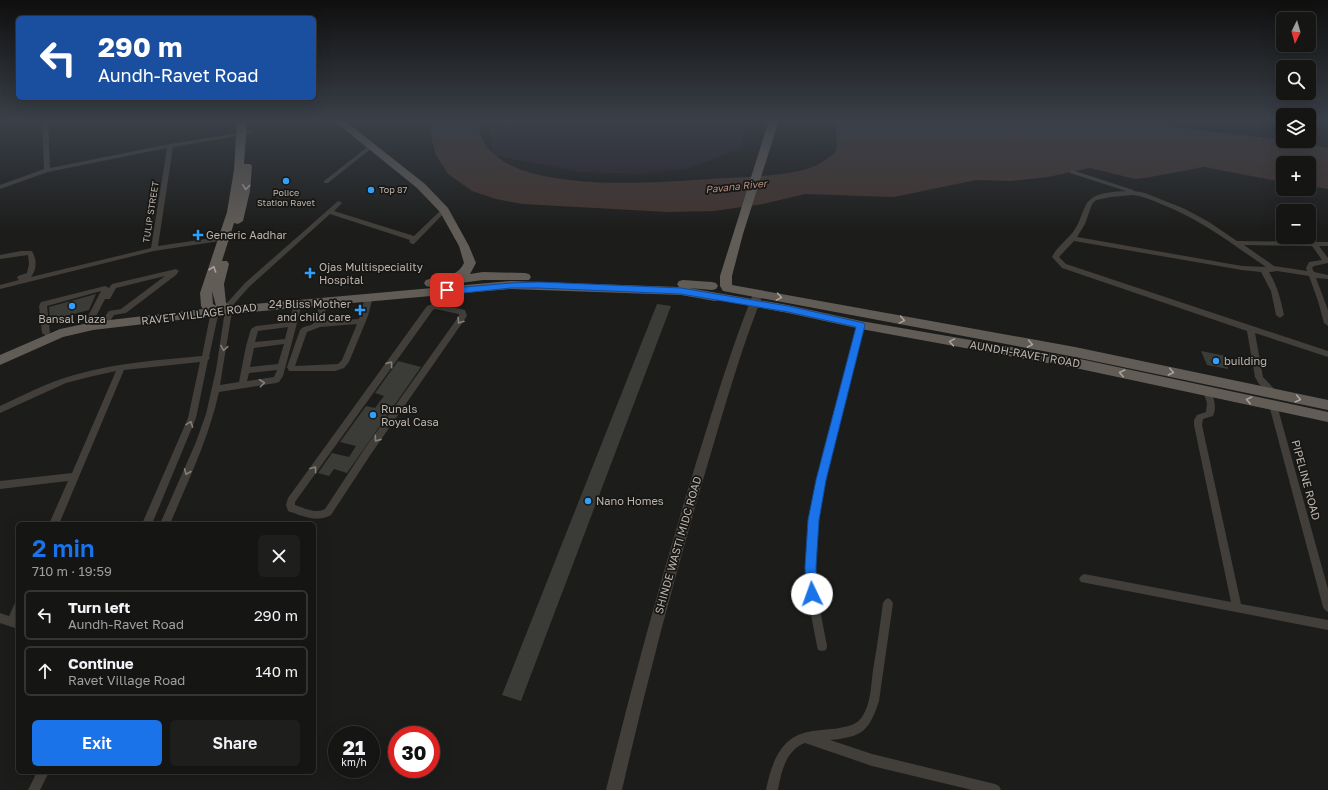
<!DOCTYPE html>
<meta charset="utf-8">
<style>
body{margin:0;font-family:"Golos Text",sans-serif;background:#1e1e1d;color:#f1f3f6;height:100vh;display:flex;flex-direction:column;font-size:15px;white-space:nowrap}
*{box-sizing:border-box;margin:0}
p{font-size:13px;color:#9d9fa0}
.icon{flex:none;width:22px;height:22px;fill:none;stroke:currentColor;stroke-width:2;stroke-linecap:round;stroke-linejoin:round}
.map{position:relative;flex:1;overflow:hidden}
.details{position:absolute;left:16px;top:522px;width:300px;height:252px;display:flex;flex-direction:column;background:#151514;border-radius:6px;box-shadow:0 4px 16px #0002,0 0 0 1px #343434}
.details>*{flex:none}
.guide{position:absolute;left:16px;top:16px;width:300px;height:84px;border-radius:6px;box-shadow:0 4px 16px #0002,0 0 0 1px #343434;background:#1a4fa0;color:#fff;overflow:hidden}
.needle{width:26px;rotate:185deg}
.fabs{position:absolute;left:1276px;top:12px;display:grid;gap:8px}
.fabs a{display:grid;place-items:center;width:40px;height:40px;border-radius:6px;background:#151514;box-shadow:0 4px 16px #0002,0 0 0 1px #343434;font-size:20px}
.speed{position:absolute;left:328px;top:726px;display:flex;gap:8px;font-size:20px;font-weight:700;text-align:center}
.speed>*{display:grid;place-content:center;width:52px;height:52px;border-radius:50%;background:#151514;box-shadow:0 4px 16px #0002,0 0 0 1px #343434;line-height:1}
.speed small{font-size:10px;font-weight:400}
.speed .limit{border:6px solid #d22;background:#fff;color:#111}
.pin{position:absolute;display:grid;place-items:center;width:34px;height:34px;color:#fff;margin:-17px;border-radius:8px;box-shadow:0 2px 6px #0006}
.me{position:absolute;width:44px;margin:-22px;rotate:357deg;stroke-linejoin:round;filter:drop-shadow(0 0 3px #0008)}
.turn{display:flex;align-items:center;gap:14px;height:84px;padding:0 16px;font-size:18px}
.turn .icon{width:52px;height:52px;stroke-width:2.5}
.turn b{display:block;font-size:28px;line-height:34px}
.round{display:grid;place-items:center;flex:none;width:42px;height:42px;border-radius:6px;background:#1e1e1d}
.overview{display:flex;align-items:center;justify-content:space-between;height:68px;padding:0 16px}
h1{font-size:24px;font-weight:600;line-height:30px;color:#1a73e8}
.cta{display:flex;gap:8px;margin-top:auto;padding:8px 16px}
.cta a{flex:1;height:46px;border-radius:6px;background:#1a73e8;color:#fff;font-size:16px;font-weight:600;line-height:46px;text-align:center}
.cta a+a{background:#1e1e1d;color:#f1f3f6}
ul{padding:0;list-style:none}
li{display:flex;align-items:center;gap:12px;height:50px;margin:0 8px 6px;padding:0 8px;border:2px solid #343434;border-radius:6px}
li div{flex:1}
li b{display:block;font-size:15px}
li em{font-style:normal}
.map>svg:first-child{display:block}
.green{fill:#29212b}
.water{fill:#42332e}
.building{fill:#3b3b37}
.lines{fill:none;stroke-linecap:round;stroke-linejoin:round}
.minor{fill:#423f3a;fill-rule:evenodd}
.tertiary{fill:#423f3a;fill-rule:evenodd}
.primary{fill:#615c56;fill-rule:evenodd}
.oneway{stroke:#aba29b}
.oneway2{stroke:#867f79}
.route{fill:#1a73e8;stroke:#114b97}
.poi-dot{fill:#31a0fd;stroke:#171715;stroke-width:1.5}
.labels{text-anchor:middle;stroke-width:3.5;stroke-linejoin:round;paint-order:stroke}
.far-poi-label{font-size:9px;fill:#bdb4ac;stroke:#171715;text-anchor:start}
.far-street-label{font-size:9px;fill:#bdb4ac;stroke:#171715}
.far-water-label{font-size:10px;font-style:italic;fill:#b99081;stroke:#171715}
.poi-label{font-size:11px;fill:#bdb4ac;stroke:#171715;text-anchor:start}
.street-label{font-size:11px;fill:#bdb4ac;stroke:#171715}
</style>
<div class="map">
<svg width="1328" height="790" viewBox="0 0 1328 790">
<rect width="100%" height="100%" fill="#1c1c1a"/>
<path class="green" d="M489,120H747L741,148L687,169L638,174L580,172L493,155Z"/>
<path class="water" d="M435,120H478C479,200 658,182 710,179C739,177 789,177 815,166C822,163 829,157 835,153L837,146L835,120H1134L1206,131L1293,141L1328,148V189L1309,186V163H1283V182L1204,167L1145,178L1135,179L1090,168L1048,177L1012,181L976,180L894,197L805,194L763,204L714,211L668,212L522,204L496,199L472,191L448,174L436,155L432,141L431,132Z"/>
<path class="building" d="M96,294L89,310L50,320L49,307Z
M657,304L671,306L521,701L502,695Z
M1201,351L1226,356L1228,369L1207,365Z
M398,361L421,367L347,473L334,469L329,476L318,473L332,453L349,457L356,446L340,442L366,406L375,408L384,396L375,393Z"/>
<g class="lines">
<path class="minor" d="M42,120H48L50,168L170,144L251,131L252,132L249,134L173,147L158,246L233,235L236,237L233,239L154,251L0,289V285L19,280L17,278L18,276L27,273L29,264L28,255L0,259V255L21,251H32C37,260 37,269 31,277L151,248L167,148L48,172L0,189V185L44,169Z
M275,120H286L280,124Z
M371,144L374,146L373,147L328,183H324V181Z
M1072,170L1133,190L1134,191L1145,193L1185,209L1209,222L1237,241L1328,242V246H1319L1328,258V263L1314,266L1312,268L1314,272L1328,275V279L1316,278L1328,310V326L1324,323L1318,301L1309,276L1277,271L1269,272C1277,285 1281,300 1284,315L1280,318L1276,315L1271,291L1261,272L1242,270L1074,241L1059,257L1066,264L1328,351V357L1255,333L1263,377L1278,393L1277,395H1271L1259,384L1255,377L1247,331L1062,268L1052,257C1057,246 1069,239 1075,229C1080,222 1081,214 1085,207C1091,192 1112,192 1126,191L1070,173V171ZM1132,195C1143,196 1152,200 1161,204C1200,219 1232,244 1266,267L1242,266L1077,237L1085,224L1092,204L1096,200L1111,197ZM1244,245L1312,246L1322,260L1309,262L1306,268L1307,271L1274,266Z
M339,201L342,203L334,211L414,236L442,209L444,208L447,210L414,244H412L409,242L410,240L330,214L249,287L233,305L220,385L239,382L246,346L251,329L256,326L290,322L294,304L298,301L302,304L283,376L279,382L276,383L219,392C209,438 188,481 170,524H160L196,442L206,414L216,370L226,304L245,283L337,202ZM288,327L285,339L255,342L258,331ZM284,344L278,364L250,367L254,348ZM277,370L274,377L247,381L249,373Z
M176,269L179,271L176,275L126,313L114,315L110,321L107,322L103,319L109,311L121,309L165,276L116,288L110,299H105L92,324L89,325L85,322L101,291L47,306L50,333L46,336L42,333L39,306L41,302L105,286L109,288L112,284Z
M440,289H443L447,291L439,304L465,310L467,316L371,454L331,515C317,523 302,516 288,511L286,505L288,498L427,306L432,304ZM435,309L459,314V316L365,448L325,509C315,514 304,508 295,505V502L433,310Z
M369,294L373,297L368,316L349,362L344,368L335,371H289L287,367L300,330C304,325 311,327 315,322L321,299H327L328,301L323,321L359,319L365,297ZM357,324L342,360L338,364L295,366L307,332L320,327Z
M215,308L219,311L209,357L210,358L208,360L196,418L152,524H142L188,418L200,362L124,370L59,524H49L68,481L0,489V481L72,473L116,371L89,377L66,383L0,413V406C24,395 48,382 74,375C115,363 159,360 202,356L211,311Z
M861,322L865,325L830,455L819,520L815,567L817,594L827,646L826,650L822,651L818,650L817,646L807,594L805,567L809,520L822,455L857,325Z
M1207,388L1210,389C1214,398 1217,407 1213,416L1203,419L1202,425L1241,604L1328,620V630L1081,582L1079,579L1081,576L1084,574L1231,602L1194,425V420L1197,415L1206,412L1207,403L1203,391L1204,389Z
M1273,402L1276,403L1277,405L1328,589V612L1325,610L1323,607L1269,405L1270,403Z
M888,598L891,600L893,603L879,701C869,731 863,737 830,740L872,754L995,784L999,786L1001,790H972L872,766L805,743C786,750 781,772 778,790H766C771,765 780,737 808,732C820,729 832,730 844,727C851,726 858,723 862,717C871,704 871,685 873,670C877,647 880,625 883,603L885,600Z
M18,601V629L0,623V613L9,616L15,603Z
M37,772H49L40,790H28Z"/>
<path class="tertiary" d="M758,291L763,294C741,349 725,406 708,463C676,571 647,680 622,790H606C633,680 663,571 696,463C714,406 731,349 753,294Z"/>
<path class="primary" d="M237,120H247L244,164H250L252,166L250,191L243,221L238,224L234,223L222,261H227L229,264L224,284L226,303L232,306L511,281L679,287L677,284L679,281L683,280L712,282L716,283L718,286L716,289L712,290L689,288L788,305L861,321L1080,359L1328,412V422L1080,369L861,329L788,313L718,300L715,301L681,295L511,289L230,314L93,330L63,337L0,365V355L60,329L93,322L203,309L201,306L200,293L227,212L234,170ZM212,291L216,306L213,304Z
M333,120H344L425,184L448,208L469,246L476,263L470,274L483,272L525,273L529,274L531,277L529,280H483L430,287L426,286L424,283L426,280C441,276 456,279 464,263L459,246L440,212L417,188Z
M769,120H779L743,234L732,276V285L1075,347L1328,400V410L1075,357L723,291L720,286V276Z"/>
</g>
<defs><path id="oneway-chevron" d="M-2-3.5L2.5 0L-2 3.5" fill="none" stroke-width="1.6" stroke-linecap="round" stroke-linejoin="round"/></defs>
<g class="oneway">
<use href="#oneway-chevron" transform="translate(246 187) rotate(96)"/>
<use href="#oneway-chevron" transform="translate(213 269) rotate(-71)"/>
<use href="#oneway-chevron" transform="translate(779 297) rotate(10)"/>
<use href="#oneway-chevron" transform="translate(902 320) rotate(10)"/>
<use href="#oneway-chevron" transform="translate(952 342) rotate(-170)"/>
<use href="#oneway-chevron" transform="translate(1030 344) rotate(10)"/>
<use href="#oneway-chevron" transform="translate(1171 372) rotate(12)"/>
<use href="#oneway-chevron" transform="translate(1122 373) rotate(-168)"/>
<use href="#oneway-chevron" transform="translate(1298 399) rotate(12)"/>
<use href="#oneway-chevron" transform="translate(1249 400) rotate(-168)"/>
</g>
<g class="oneway2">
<use href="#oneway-chevron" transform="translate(460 321) rotate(123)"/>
<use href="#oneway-chevron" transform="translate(224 348) rotate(99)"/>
<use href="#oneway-chevron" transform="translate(390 364) rotate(-54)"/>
<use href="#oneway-chevron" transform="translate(262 383) rotate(-7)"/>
<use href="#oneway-chevron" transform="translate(190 424) rotate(-70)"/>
<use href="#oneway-chevron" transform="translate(377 439) rotate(125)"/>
<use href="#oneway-chevron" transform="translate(314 469) rotate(-54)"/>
<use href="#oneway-chevron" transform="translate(187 472) rotate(113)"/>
</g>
<linearGradient id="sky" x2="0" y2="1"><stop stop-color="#0f0f0e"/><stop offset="0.52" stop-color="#3a4049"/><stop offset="1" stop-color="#3a4049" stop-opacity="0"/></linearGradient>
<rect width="1328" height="231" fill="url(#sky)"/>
<path class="route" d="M539,282L681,288L788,306L864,323L865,325L826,480L819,520L816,567L817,594L816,598L812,599L808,598L806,594L805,567L808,520L816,480L856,327L788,312L681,294L539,288H511L453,294L444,292L443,290L447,287L453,288L511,283Z"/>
<g class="poi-dot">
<circle cx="286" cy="181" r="4"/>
<circle cx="371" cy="190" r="4"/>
<path d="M196 229h4v4h4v4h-4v4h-4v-4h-4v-4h4z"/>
<path d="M308 267h4v4h4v4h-4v4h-4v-4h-4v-4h4z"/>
<circle cx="72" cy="306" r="4"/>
<path d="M358 304h4v4h4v4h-4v4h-4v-4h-4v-4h4z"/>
<circle cx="1216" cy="361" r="4"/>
<circle cx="373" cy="415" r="4"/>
<circle cx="588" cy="501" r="4"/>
</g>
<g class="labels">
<g class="far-poi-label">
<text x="379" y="193">Top 87</text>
<text x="286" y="196" text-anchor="middle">Police<tspan x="286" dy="10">Station Ravet</tspan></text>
</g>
<g class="far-street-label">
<text transform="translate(151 212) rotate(-81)" y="3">TULIP STREET</text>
</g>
<g class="far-water-label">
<text transform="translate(736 186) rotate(-6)" y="4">Pavana River</text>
</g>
<g class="poi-label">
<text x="206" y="239">Generic Aadhar</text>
<text x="319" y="271">Ojas Multispeciality<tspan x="319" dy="13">Hospital</tspan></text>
<text x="351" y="308" text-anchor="end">24 Bliss Mother<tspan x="351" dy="13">and child care</tspan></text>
<text x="72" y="323" text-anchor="middle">Bansal Plaza</text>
<text x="1224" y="365">building</text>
<text x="381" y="413">Runals<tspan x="381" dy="13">Royal Casa</tspan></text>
<text x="596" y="505">Nano Homes</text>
</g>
<g class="street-label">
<text transform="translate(199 314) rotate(-7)" y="4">RAVET VILLAGE ROAD</text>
<text transform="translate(1025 354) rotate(10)" y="4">AUNDH-RAVET ROAD</text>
<text transform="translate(1306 480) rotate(75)" y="4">PIPELINE ROAD</text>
<text transform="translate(678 545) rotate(-74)" y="4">SHINDE WASTI MIDC ROAD</text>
</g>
</g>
</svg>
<div class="fabs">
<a><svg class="needle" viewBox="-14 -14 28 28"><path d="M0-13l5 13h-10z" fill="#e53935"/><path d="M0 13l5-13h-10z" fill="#9d9fa0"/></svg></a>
<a><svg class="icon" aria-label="search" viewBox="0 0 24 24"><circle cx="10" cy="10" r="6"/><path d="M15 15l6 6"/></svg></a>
<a><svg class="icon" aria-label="layers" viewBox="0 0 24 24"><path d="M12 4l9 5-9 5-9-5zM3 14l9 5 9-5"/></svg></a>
<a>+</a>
<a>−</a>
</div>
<div class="speed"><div>21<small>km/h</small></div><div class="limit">30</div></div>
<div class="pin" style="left:447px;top:290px;background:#d93025"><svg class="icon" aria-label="arrive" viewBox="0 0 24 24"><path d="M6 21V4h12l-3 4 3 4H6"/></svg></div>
<svg class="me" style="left:812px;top:594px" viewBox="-20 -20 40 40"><circle r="19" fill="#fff"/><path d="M0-13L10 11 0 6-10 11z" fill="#1a73e8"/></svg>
<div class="guide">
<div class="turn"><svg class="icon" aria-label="left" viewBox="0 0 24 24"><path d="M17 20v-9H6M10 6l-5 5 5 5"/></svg><div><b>290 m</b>Aundh-Ravet Road</div></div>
</div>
<section class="details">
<div class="overview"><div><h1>2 min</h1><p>710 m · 19:59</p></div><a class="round"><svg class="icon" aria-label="close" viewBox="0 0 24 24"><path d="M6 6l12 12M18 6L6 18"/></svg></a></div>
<ul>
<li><svg class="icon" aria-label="left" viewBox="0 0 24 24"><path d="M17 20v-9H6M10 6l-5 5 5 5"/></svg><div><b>Turn left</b><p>Aundh-Ravet Road</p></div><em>290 m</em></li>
<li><svg class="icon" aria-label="ahead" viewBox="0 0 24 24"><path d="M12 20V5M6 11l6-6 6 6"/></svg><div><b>Continue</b><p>Ravet Village Road</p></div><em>140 m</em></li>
</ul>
<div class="cta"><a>Exit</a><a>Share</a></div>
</section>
</div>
